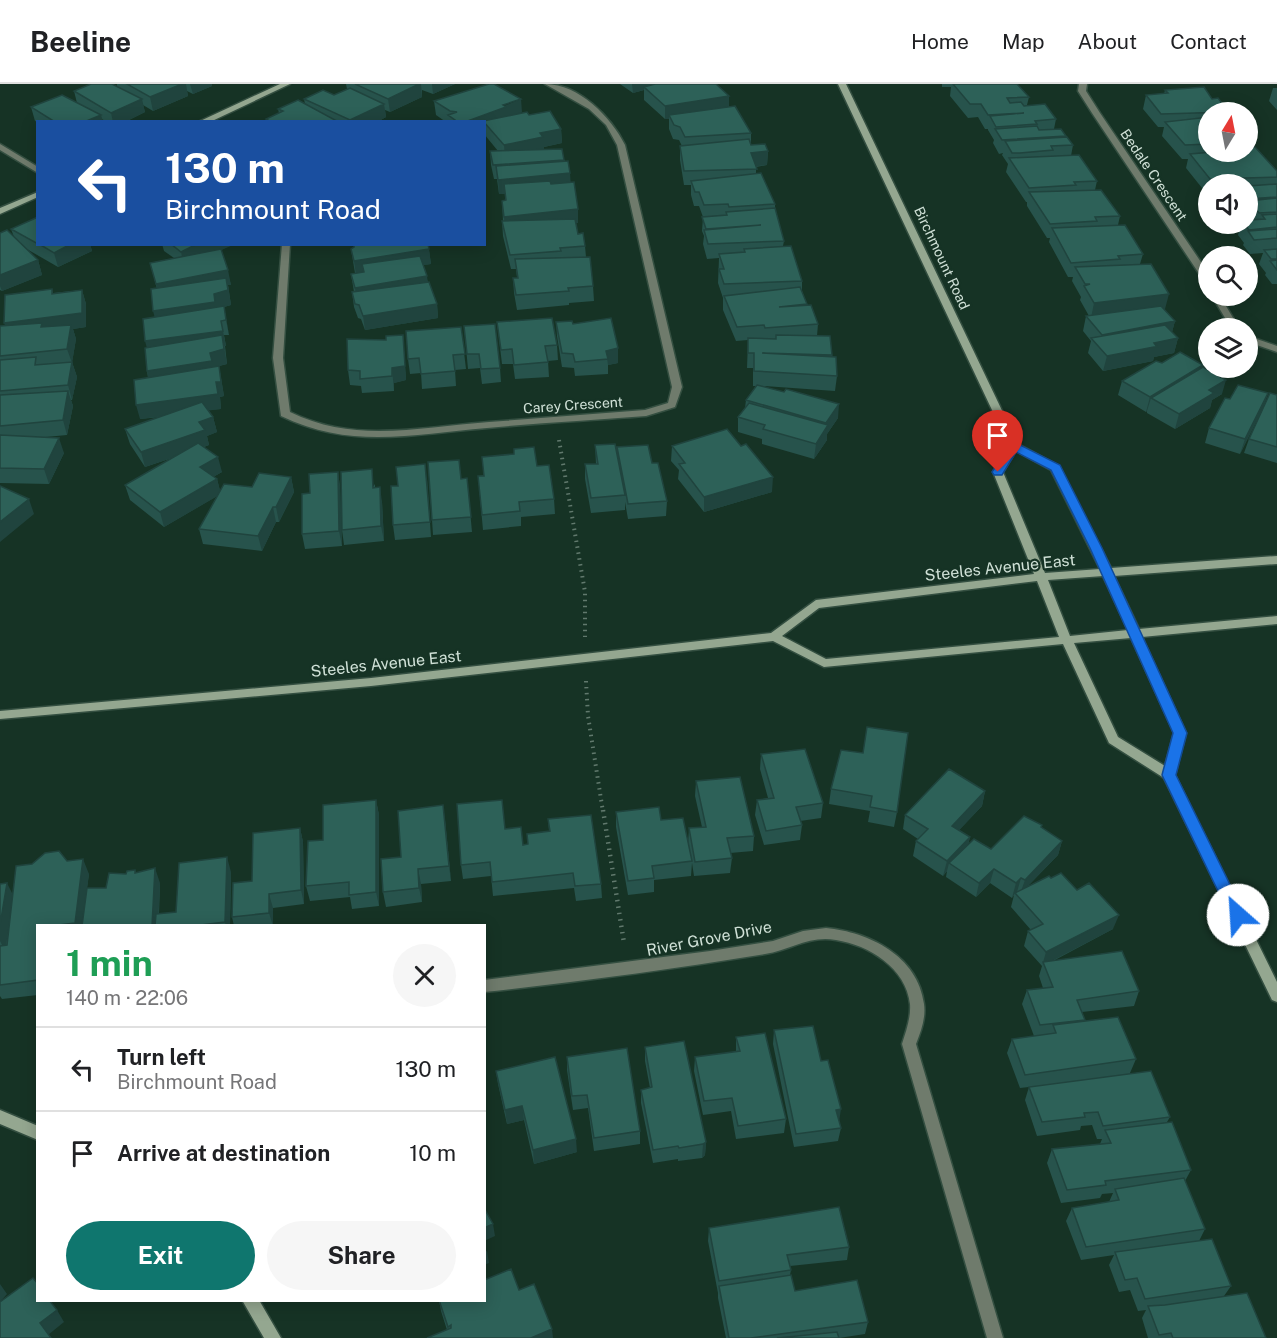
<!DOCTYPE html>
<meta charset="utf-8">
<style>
body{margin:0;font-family:"Public Sans",sans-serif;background:#f6f6f6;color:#202124;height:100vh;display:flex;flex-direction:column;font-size:22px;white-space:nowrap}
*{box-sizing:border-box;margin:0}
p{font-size:20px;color:#757577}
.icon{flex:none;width:33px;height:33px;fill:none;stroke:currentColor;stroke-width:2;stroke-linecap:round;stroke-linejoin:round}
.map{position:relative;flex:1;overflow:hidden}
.drawer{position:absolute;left:36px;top:840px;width:450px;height:378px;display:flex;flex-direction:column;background:#fff;border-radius:0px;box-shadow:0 3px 15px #0003}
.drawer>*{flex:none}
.guide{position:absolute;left:36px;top:36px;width:450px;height:126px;border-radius:0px;box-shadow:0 3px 15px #0003;background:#1a4fa0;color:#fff;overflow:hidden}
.needle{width:39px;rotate:10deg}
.tools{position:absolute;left:1198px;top:18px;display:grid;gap:12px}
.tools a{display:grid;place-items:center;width:60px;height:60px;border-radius:50%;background:#fff;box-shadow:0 3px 15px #0003;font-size:30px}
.pin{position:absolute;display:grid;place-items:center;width:51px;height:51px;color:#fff;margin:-62px -26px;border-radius:50% 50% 50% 0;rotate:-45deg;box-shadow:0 0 6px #0007}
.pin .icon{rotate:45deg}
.me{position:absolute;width:66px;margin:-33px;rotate:334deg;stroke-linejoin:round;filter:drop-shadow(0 0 4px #0008)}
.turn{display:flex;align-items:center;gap:21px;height:126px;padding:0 30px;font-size:27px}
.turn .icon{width:78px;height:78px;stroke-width:2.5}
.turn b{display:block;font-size:42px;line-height:51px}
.round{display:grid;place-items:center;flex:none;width:63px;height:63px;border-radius:32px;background:#f6f6f6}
.overview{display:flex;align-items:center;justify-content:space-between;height:102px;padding:0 30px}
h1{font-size:36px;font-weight:700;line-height:45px;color:#1e9e55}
.primary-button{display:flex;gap:12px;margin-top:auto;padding:12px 30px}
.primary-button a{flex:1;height:69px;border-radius:36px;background:#0f766e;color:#fff;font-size:24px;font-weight:700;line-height:69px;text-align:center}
.primary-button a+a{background:#f6f6f6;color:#202124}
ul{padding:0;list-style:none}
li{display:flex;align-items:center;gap:18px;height:84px;padding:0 30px;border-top:2px solid #e0e0e0}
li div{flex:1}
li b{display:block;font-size:22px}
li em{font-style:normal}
header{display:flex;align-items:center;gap:36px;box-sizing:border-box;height:84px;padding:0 30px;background:#fff;border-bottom:2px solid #e0e0e0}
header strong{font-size:28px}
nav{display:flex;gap:33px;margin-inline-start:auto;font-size:21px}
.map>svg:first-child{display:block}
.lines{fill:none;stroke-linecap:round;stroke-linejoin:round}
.street-casing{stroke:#344f41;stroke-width:3}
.secondary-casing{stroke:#344f41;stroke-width:3}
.path-far1{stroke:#61796d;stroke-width:4;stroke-dasharray:1.5 4.5;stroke-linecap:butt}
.path{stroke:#61796d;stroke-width:4.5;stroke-dasharray:1.5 5;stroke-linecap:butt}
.street{fill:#6f7b6c;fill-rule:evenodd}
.secondary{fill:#94a790;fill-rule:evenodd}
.wall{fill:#27534c}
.shaded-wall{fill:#20443e}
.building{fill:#2d6158;stroke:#20443e;stroke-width:1.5}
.route{fill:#1a73e8;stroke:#114b97;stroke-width:1.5}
.labels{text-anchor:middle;stroke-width:4.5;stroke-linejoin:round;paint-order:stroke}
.far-street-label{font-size:14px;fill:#d0e1d7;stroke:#163325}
.street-label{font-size:16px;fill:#d0e1d7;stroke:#163325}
</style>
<header>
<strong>Beeline</strong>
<nav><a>Home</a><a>Map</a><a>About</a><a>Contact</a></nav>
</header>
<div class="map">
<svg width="1277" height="1254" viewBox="0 0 1277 1254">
<rect width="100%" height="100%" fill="#163325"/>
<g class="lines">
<g class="street-casing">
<path id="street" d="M545,0C579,0 611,33 625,61L682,303L675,323L646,332C593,336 540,339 487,344C414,350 351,366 281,332L273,274L282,160H290L283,274L290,328C355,360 420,343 489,338C541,334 593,330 645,326L668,319L672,303L617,61L606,41L589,25Z
M1079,0H1087L1086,7L1100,29L1209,190V200L1204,197L1092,29L1078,7Z
M0,60L38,83V89L0,66Z
M1212,212H1220L1239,244H1231Z
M1248,252L1277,262V268L1248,258Z
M826,844C869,848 918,872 924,920C926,934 921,947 916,960L1003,1254H987L902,960C906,947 911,934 910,920C906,884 869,861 836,856C810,851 790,866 765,870C672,885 578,898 484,908V896L710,867L773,857L803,847Z"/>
</g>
<g class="secondary-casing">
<path id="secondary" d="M280,0H290L210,38H198Z
M838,0H846L1018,360L1059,382L1111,484L1277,472V480L1114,492L1139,545L1277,532V540L1142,553L1186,649L1175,691L1277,898V918L1272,916L1164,694L1109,659L1063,560L824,583L773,557L371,602L0,635V627L371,594L771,549L816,516L1034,490L993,388L1009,362ZM1016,367L1051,386L1100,485L1045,489L1003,388ZM1103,492L1128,546L1070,552L1048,496ZM1037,497L1059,553L826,575L782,552L819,524ZM1131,554L1174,649L1165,682L1118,653L1074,559Z
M38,108V113L0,130V124Z
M0,1026L38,1042V1056L0,1040Z
M242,1216H259L281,1254H264Z"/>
</g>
<path class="path-far1" d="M559,356L585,508V553
M586,597L588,632L603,728"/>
<path class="path" d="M603,726L624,859"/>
<use href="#street" class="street"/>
<use href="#secondary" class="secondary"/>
</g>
<path class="wall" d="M117,0H212V2L193,10L187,7L188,12L153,27L143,21L145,28L125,38H106L102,35L103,38H38L35,37L31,23L77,19L74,7L117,3Z
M346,0H455L433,10L422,6V13L390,28L385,26L386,33L377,38H266V35L279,29L278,25L305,20L304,15L334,11L347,5Z
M620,0H716L729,23L751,49V61L768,67L767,81L756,83V90L775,120V125L784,157L783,162L802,197V207L807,221L818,240L817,252L832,271L837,292L835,307L764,302L838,334L827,350V356L814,375L762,360V355L738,348V333L745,324L746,316L756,302H753V284H747L748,256L736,257L723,226V214L718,199L719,174L707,175L703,160L704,152L702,147L703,133L699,122H694L691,111V101H684L680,76V62H682L679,56L673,55L669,45V35H665L644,16V6L633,9Z
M942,0H1017L1029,13L1027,21L1056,35L1054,45L1066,52L1065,53L1073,61L1071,72L1097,97L1095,106L1120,132L1118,141L1143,170L1140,180L1164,225L1175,237L1172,248L1178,254L1174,269L1154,273L1153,277L1103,287L1088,269L1091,257L1083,247L1086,232H1089L1080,216L1081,213L1072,197L1073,193H1068L1049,158L1050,154H1047L1027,122V118H1026L1006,88L1008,80L1002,71L1003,69L999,70L993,59L994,56L988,46V45H985L978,33L968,34L950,12L951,3H942Z
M1273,4H1277V26L1269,17Z
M1165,6L1212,15L1229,28H1209V68H1248V52L1254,59L1253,63L1277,87V200H1272L1265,191L1266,189L1259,180L1263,169L1250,170L1243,161L1244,159L1238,151L1241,140L1229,141L1228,140H1248V100H1209V109H1206L1186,84L1188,75H1182L1162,52L1164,43H1158L1143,25L1146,11L1164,10Z
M434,17L522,28L516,30L529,31L561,45L562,59L544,63V66L562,65L564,78L570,99L578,139H575L578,150L585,162L586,173L593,202L594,217L569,219V221L517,226L514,209L513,194H517L516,185H511L503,152L502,137H503L502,117L505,116V110H499L497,95H494L491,81L490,67H498L484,50V38H446L436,31Z
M38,133V160H90L92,167L58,183L25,164L38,176L42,191L2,207L0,206V149L14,153L11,145Z
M162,160H233L221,166L231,201H228L231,221L224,223L229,251H224L226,262H225L227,280L219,282L224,312L220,313L221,325L208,326L213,333L217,348L207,352L209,361L204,363L222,388L213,393L217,395L220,407L252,403L291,393L294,408L279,438H276L262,467L203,460L199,445L217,412L164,443L130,416L125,401L172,374L145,383L130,360L125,345L160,333L140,335L148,294L147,287V263L155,233L157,205L150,179L174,174L164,167Z
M353,160H428L431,180L423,181L428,199L437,220L438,234L365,246L361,235L358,234L354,223L352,208H354L351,190L355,189L351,165L354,163Z
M52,205L53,209L82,206L86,220V243L73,245L76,255L72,278L77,293L72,316H71L73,322L67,351L46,353L64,369L49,400L0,399V242H5Z
M497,238L557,261L558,276L548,277L549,293L515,295L513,280H502Z
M556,238L573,240L618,264V279L608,281V290L575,292L574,284L562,283L557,252Z
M464,242L500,284L501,298L482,300L480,284L468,285Z
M461,243L466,285L455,286L456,302L422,305L421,289L410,290L408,275Z
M403,251L406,296L394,299V307L362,309L361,302L350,301L348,286L386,256Z
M1162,279L1203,281L1202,284L1222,310L1212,316L1210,324L1175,345L1147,329V327L1146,328L1118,311L1122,297Z
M1268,309L1263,324L1240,370L1205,359L1209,344L1230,315Z
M1277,311V379L1244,369L1249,355Z
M595,361L617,372V363L652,379L667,417L666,432L628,435L625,418V426L591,429L585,395V380H596Z
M672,362L772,408L704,428L678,395L679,386L671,377Z
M537,382L554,415L555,430L521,433V442L483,446L478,392Z
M338,388L340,403L342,462L305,465L302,450Z
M467,394L472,448L433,451L432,436Z
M427,395L431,453L395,456L393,441L398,402Z
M375,400V404L382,418L384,457L344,461L342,446Z
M841,666L897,728L894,743L868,738L870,727L829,720L831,705Z
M761,670L823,719L821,734L800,737L802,741L800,756L764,761L755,731L757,716L768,714L760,685Z
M696,697L754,752L753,767L730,769L732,774L730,789L694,792L692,779L691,792L654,796V808L628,811L616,743V728L661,736L688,760L689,744L702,743L695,712Z
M985,707L982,722L959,746L970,753L968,761L991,765L1042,741V744L1062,757L1058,771L1028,802L1051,794L1113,845L1053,877L1139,907L1134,922L1082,928L1085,936L1084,937L1136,975L1130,989L1170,1033L1167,1038L1191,1086L1185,1097L1205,1145L1199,1157L1231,1202L1224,1212L1266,1254H1148L1142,1234L1146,1226L1138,1227L1130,1206L1119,1208L1109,1181L1114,1171L1081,1176L1066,1137L1072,1124L1109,1118L1113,1109L1102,1110L1100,1114L1061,1119L1047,1079L1052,1065L1100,1060L1102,1055H1097L1092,1041L1081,1042L1080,1046L1037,1052L1025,1016L1029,1003L1020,1004L1007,969L1012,955L1034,952L1022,920L1027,906L1043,904L1039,892L1042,882L1024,862L1028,847L1031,846L1011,823L1014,811L1012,814L990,799L976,813L946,793L947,787L943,792L913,772L916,757L918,755L903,745L905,731Z
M376,716L379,731V822L352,825L350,813L310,817L306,802Z
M548,735L601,800L602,814L576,817L574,804L493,812L491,792L463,795L461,781L505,745L523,761L528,760L549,747Z
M445,736L451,797L421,800L422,818L386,823L383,808L401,773Z
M300,744L303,758L304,820L273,824V842H234L232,833L252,797Z
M67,777L89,790L87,804H106L126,790L135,786L136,789L160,799L159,830L176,828L231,788L230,842H38V911L2,915L0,912V800L13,811Z
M774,946L821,977L841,1044L838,1057L794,1063L773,960Z
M736,953L786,1035L784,1049L736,1055L731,1027L703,1031L694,987L695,973L736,968Z
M645,963L706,1058L705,1071L702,1074L678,1077V1075L653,1079L641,1019V1006L650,1004L645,977Z
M567,973L640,1047V1060L594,1067L588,1024L573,1026L567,986Z
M496,987L577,1068L534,1080L524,1036L507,1040L498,1000Z
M709,1144L849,1163L847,1176L790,1182L791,1186L790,1191L795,1207L868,1238L865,1250L839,1254H726L718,1214V1209L708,1157Z
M519,1206L447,1246L441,1227L439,1216Z"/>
<path class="shaded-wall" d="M182,0H186L188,12L153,27L150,13Z
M190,0H212V2L193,10Z
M419,0H421L422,13L390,28L388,15Z
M432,0H455L433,10Z
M632,0H674L644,3V6L633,9Z
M729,12V25L669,31V35H665V22Z
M142,15L145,28L125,38H113L111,29Z
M521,15L522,28L506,34L483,37L484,38H465Z
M384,20L386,33L377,38H350V36Z
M101,31L103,38H84Z
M561,45L562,59L544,63V67L505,75L504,61L540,49Z
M768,67L767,81L750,83L751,69Z
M570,89L571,103L504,100L505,110H499L498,96Z
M578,125V139L505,147L504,133Z
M71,160H90L92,167L58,183L54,169Z
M197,160L233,161L184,182L181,168Z
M429,165L431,180L365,190L362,180L364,190L356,191L354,177Z
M38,176L42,191L2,207L0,202V191Z
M228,186L231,201H228L231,221L224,223L229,251L226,236L157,242L153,227L214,210L159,214L156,200Z
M427,192L429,207L357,218L355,204Z
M82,206L86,220V243L73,245L76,255L72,279L67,265L9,253L4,239Z
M1169,210L1165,225L1091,234L1094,219Z
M437,220L438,234L365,246L363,232Z
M221,237L226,262H224L227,280L219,282L224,312L220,313L221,325L140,335L136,321L150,302L147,287L210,269L149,272L145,257Z
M1175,237L1171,252L1099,263L1102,251Z
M403,251L406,296L394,299V307L392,284Z
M1178,254L1174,269L1154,273L1153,277L1103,287L1107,272L1154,259Z
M618,264V279L608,281L606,267Z
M72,278L77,293L72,316L68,301Z
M1203,281L1198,296L1151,314L1147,327L1146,328L1150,313Z
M1226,296L1222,310L1212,316L1210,324L1175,345L1179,330L1209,306Z
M68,307L73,322L67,351L63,336Z
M1268,309L1263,324L1240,370L1245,355Z
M839,320L838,334L827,350V356L814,375L816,360L826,345V339Z
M213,333L217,348L207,352L209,361L145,383L141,368L199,338Z
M59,354L64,369L49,400L44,385Z
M218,373L222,388L204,398L200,383Z
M338,388L340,403L342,462L339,447Z
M291,393L294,408L279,438L276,423Z
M773,393L772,408L704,428V413Z
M217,395L221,410L164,443L160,428Z
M380,403L382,418L384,457L381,442Z
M29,415L34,430L0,458V438Z
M273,423L276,438L262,467L258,452Z
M985,707L982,722L949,757L952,742Z
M376,716L379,731V822L376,808Z
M443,721L445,736L451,797L449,782Z
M300,744L303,758L304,820L301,806Z
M970,753L966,768L949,779L947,787L943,792L947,777Z
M1062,757L1058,771L1020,810L1025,796Z
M227,773L231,788L230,842H226L225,838Z
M83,775L89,790L82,842H76L75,839Z
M155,784L160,799L158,842H152Z
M418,785L421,800L422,818L419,804Z
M994,785L990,799L976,813L979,799Z
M1021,794L1017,808L1015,809L1012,814L1016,799Z
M7,799L14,813L5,867L0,857V841Z
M269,810L273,824V842L269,829Z
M1119,831L1113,845L1044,881L1043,878L1042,882L1046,868Z
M522,1022L524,1036L507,1040L505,1026Z
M841,1025L839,1038L836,1026Z
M576,1055L577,1068L534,1080L533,1066Z
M706,1058L705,1071L702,1074L703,1060Z
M493,1140L495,1152L484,1157V1144Z
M487,1167L489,1179L484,1181V1168Z
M0,1200L7,1210L0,1218Z
M57,1226L64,1238L48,1251L40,1239Z
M552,1245L553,1254H531Z"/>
<path class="building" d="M91,0H112L142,15L111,29L74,7Z
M127,0H182L150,13Z
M355,0H419L388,15Z
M489,0H494L521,15L503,21L506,23L465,38H458L448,31L457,28L450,27L434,17Z
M655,0H716L729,12L665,22L644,3Z
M953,0H1017L1029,13L1007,14L1010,19L1021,18L1024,22L1045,20L1056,35L1035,37L1037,40L996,43L990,32L1024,29L988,31L981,20H970Z
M1204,3L1212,15L1218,14L1229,28L1161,30L1146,11L1168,9L1165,6Z
M350,4L384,20L350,36L304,15L323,6L334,11Z
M62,11L101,31L84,38H55L31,23Z
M298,16L335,36L332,38H271L266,35L283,27L278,25Z
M735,22L751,49L685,53L680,43L674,41L669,31Z
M550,27L561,45L540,49L543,53L504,61L483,37L527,28L529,31Z
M1209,33V60L1185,61L1165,38Z
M1037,42L1039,46L1061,45L1066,52L1002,56L995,45Z
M1248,52L1254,59H1248Z
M1067,53L1073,61L1051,62L1053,66L1020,69H1012L1005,57Z
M749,55L751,61L765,60L768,67L751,69L757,85L684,87L680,62Z
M1248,63H1255L1277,87V93L1210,95L1190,70L1213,68H1212H1248Z
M562,65L564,76L493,81L490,67Z
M1079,71L1097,97L1074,98L1076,101L1029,104L1009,74Z
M568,77L570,89L498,96L496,82Z
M761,89L775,120L729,123L728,120L704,121L699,108H695L691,97Z
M550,97L551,100L574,98L578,125L504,133L502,117L506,116L504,100Z
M1277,100V113L1248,115V102Z
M1101,106L1120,132L1095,133L1097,137L1050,140L1029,108Z
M1277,114V128L1259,129L1256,125L1248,126V117Z
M775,124L784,157L708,160L704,146L761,141L706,145L702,133L727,131L726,128Z
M1277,130V143L1249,146L1244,140H1248V136L1265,135L1262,131Z
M38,133V160L11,145Z
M575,135L578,150L583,149L585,162L560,164L561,167L510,171L502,137Z
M1125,141L1143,170L1118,172L1120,175L1071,179L1052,144Z
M1277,145V154L1254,156L1248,147Z
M7,146L38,176L0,191V149Z
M39,160H71L54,169Z
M171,160H197L181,168Z
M354,160H428L429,165L354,177L351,165L354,163Z
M791,162L802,197L724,200L719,185H724L719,170L745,168L744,165Z
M221,165L228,186L156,200L150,179Z
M1277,165V175H1271L1264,166Z
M420,172L427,192L355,204L351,190L364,188L362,180Z
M590,173L593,202L568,204L569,207L516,211L513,194H518L515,175Z
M1277,176V186L1270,177Z
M1151,180L1169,210L1094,219L1084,202L1090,200H1085L1075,183Z
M226,194L228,206L214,210L215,218L153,227L151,205Z
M429,198L437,220L363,232L359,221L355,220L352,208Z
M800,203L807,220L779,223L811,221L818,240L765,244L764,241L737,243L724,212Z
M52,205V210L82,206V229L4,239L5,211Z
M224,222L226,236L221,237L223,247L145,257L143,235Z
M1161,222L1175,237L1102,251L1086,232Z
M552,234L557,261L545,262L548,278L514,281L512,265L501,266L497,238Z
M611,234L618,264L606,267L608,275L575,278L573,270L562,269L556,238L572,237L573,240Z
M42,239L41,243L71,241L67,265L0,272V242Z
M495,240L500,284L481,285L479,270H467L464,242Z
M1165,241L1178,254L1154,259L1157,263H1154L1107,272L1091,254Z
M461,243L465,270L453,271L455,287L421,290L419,274L408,275L406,247Z
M222,251L224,265L210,269L212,277L147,287L145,264Z
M403,251L405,282L392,284V292L360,295V287L348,286L347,255L386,256V252Z
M776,251L830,252L832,271L762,269L836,273L837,292L754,287V269H748V254L776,255Z
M1180,268L1203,281L1150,313L1122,297L1156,277L1162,279Z
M36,273L35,281L72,278L68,301L0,307V276Z
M219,282L221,298H216L218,310L136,321L134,296Z
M1203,283L1226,296L1209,306L1214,309L1179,330L1151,314Z
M757,301L784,308L786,305L839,320L826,339L746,316Z
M1238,301L1268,309L1245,355L1209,344L1225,314L1230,315Z
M68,307L63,336L0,342V311Z
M1270,309L1277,311V363L1249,355Z
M202,318L213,333L199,338L205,346L141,368L125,345Z
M749,319L828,341L816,360L763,345L765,341L738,333Z
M727,345L741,362L746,360L773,393L704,413L679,380L685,379L672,362Z
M0,351L59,354L44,385L0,384Z
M198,359L218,373L200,383L217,395L160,428L125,401Z
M615,360L625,411L591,414L585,380H598L595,361Z
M648,361L652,379H658L667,417L628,420L617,363Z
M534,363L537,382L549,381L554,415L519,418L520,427L482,431L478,392H484L482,373L514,370V365Z
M459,376L461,395L467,394L471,433L432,436L428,378Z
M425,380L430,438L393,441L391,402H398L396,383Z
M372,385L373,404L380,403L381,442L342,446L341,388Z
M338,388L339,447L302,450V410L310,409L309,390Z
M259,389L291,393L276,423H273L258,452L199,445L224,400L252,403Z
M0,402L29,415L0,438Z
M867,643L908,649L897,728L870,723L872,712L831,705L841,666L863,669Z
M805,665L823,719L796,723L802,741L766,747L757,716L774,714L761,670Z
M949,685L985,707L952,742L970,753L947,777L916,757L928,745L905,731Z
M740,693L754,752L727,754L732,774L695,778L689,744L706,743L696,697Z
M376,716V808L349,811V798L306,802L308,757L323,756V721Z
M502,716L505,745L521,743L523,761L528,760L527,750L550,747L548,735L591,731L601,800L575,802L573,789L492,798L490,778L461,781L457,720Z
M443,721L449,782L418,785L419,804L383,808L381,775L401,773L398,727Z
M659,723L661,736L683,734L692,777L652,782L654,794L628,797L616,728Z
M1024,732L1042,741L1041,743L1062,757L1025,796L1021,794L1016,799L994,785L979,799L949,779L974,755L991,765Z
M300,744L301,806L269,810V829L232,833L233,799L252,797L253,749Z
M59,767L67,777L83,775L75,839L51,842H38V896L0,901V862L7,861L16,782L32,780L45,769Z
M227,773L225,838L193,842H155L156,830L176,828L179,779Z
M155,784L152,842H82L87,804H106L109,789L126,790L127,787L135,786V789Z
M1061,789L1077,806L1089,799L1119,831L1046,868L1028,847L1043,840L1015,809L1049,792L1051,794Z
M7,799L0,841V800Z
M1122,867L1139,907L1077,916L1085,936L1040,941L1027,906L1053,903L1043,878Z
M1118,933L1136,975L1025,991L1012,955L1056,949L1053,941Z
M813,942L821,977L828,976L841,1025L836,1026L841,1044L796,1050L774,946Z
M765,949L786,1035L738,1042L732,1014L704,1017L695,973L740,967L736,953Z
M684,957L706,1058L703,1060L679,1064L678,1062L653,1066L641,1006L652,1003L645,963Z
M627,964L640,1047L594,1054L587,1011L572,1012L567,973Z
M555,973L576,1055L533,1066L522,1022L505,1026L496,987Z
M1151,987L1170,1033L1103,1042L1098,1028L1084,1029L1085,1033L1042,1038L1029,1003Z
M1172,1038L1191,1086L1105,1097L1106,1101L1067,1106L1052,1065L1111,1059L1105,1046Z
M1184,1094L1205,1145L1086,1163L1072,1124L1119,1116L1115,1105Z
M839,1123L849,1163L787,1171L791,1186L719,1197L709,1144Z
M484,1124L493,1140L484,1144Z
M1212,1155L1231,1202L1145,1215L1137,1194L1125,1196L1115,1168Z
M511,1185L519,1206L534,1200L552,1245L531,1254H427L451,1244V1241L448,1243L439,1216H484V1196Z
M791,1191L795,1207L857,1196L868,1238L751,1254H729L719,1202Z
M33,1194L38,1200V1216H49L57,1226L40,1239L51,1254H0V1218Z
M1247,1209L1266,1254H1173L1171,1249L1159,1251L1148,1222L1165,1221Z
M837,1248L839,1254H777Z"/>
<path class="route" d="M1014,358L1060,381L1102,464L1187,649L1176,691L1245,831L1243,836H1232L1162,691L1173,649L1090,464L1051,386L1016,368L1002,391H994L992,388L1010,359Z"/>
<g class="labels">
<g class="far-street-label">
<text transform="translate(1154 91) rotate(56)" y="5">Bedale Crescent</text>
<text transform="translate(942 174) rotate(65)" y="5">Birchmount Road</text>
<text transform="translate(573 321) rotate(-4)" y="5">Carey Crescent</text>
</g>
<g class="street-label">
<text transform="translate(1000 483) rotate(-6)" y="6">Steeles Avenue East</text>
<text transform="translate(386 579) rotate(-6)" y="6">Steeles Avenue East</text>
<text transform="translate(709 854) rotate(-11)" y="6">River Grove Drive</text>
</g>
</g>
</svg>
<div class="tools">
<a><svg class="needle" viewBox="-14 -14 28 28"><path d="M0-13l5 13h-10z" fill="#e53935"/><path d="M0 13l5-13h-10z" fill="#757577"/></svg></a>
<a><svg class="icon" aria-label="sound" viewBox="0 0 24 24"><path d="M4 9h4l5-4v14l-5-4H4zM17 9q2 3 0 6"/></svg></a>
<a><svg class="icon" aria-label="search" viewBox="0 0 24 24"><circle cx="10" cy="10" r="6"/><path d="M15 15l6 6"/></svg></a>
<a><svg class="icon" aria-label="layers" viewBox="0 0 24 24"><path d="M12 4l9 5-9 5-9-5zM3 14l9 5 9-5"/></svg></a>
</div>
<div class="pin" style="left:998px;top:388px;background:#d93025"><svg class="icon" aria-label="arrive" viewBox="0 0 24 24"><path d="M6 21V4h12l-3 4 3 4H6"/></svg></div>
<svg class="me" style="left:1238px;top:831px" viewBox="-20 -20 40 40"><circle r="19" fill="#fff"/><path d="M0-13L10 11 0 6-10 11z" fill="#1a73e8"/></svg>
<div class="guide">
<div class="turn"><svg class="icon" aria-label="left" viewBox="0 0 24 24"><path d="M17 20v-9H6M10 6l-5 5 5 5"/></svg><div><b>130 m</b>Birchmount Road</div></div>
</div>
<section class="drawer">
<div class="overview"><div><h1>1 min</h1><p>140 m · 22:06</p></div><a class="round"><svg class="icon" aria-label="close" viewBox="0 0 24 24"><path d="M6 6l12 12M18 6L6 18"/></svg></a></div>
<ul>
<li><svg class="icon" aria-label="left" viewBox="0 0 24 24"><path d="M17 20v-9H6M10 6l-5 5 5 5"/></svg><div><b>Turn left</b><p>Birchmount Road</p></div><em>130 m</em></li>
<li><svg class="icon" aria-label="arrive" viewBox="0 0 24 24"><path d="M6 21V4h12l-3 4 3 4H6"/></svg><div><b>Arrive at destination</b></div><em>10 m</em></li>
</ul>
<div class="primary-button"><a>Exit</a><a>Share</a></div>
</section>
</div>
